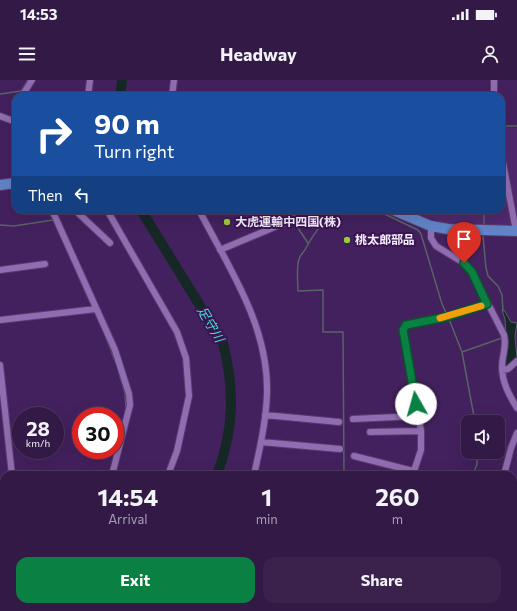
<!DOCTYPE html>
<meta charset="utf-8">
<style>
body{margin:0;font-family:Commissioner,"Noto Sans JP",sans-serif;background:#3a224d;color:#f1f3f6;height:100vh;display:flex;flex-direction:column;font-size:15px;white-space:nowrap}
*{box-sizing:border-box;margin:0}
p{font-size:13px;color:#a8a0b3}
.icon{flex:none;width:22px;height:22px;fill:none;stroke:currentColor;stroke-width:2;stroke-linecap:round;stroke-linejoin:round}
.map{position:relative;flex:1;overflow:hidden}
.drawer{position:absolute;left:0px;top:391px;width:517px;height:140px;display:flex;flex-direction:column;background:#321946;border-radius:12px 12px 0 0;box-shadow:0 4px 16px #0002,0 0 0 1px #4d385f}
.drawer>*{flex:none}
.hud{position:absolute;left:12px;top:12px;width:493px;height:122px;border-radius:12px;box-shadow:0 4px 16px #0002,0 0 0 1px #4d385f;background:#1a4fa0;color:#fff;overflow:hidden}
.tools{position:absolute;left:461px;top:335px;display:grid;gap:8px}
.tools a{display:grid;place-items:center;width:44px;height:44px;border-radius:8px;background:#321946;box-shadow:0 4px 16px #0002,0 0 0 1px #4d385f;font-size:20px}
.speed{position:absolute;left:12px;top:327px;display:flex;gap:8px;font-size:20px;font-weight:700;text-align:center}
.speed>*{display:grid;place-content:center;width:52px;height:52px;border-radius:50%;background:#321946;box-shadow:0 4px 16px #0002,0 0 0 1px #4d385f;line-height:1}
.speed small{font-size:10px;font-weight:400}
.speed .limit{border:6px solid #d22;background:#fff;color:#111}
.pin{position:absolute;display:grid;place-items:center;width:34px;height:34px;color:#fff;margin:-41px -17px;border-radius:50% 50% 50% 0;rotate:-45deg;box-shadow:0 0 4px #0007}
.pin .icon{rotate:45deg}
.me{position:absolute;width:44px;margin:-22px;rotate:353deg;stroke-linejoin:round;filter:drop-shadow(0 0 3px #0008)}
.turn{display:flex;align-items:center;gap:14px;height:84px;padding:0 16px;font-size:18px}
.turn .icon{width:52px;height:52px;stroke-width:2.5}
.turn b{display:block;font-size:28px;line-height:34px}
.then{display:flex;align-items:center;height:38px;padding:0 16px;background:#0003;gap:8px;font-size:15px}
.eta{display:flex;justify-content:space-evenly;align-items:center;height:68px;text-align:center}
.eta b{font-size:24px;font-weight:700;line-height:28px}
.cta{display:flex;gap:8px;margin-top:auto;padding:8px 16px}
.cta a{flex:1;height:46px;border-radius:12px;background:#0b8043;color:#fff;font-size:16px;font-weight:700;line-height:46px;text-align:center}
.cta a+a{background:#3a224d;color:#f1f3f6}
.status{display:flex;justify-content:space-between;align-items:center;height:28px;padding:0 20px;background:#321946;direction:ltr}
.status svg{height:11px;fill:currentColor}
header{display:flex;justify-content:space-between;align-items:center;height:52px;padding:0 16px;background:#321946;font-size:18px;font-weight:700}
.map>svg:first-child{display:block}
.built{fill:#4f286d}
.water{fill:#152826;stroke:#586366}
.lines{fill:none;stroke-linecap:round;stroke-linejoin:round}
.stream{stroke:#586366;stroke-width:1.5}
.river{stroke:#152826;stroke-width:10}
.street-casing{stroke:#5b3c6e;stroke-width:8}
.primary-casing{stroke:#5b3c6e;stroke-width:12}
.street{stroke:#906db1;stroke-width:6}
.primary{stroke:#6183c7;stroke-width:10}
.route-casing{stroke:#07532c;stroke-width:10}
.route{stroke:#0b8043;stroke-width:7}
.slow{stroke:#f59e0b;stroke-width:7}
.poi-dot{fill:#97cc38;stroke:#391652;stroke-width:1.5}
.labels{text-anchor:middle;stroke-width:4;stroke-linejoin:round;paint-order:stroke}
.poi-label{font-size:12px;font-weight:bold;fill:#f5eefd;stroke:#391652;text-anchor:start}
.water-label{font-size:13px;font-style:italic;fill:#48dace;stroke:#391652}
</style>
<div class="status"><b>14:53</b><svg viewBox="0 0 49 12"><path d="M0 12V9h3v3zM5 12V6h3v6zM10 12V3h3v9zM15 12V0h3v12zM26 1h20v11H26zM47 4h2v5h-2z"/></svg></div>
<header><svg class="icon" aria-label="menu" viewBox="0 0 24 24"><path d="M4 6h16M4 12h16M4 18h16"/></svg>Headway<svg class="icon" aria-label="person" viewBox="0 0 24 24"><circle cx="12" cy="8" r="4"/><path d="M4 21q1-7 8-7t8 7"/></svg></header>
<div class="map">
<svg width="517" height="531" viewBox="0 0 517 531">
<rect width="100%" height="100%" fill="#43215e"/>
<path class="built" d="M501,47L517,48V146L445,143L408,131L501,130Z"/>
<path class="water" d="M502,230H504L511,242L517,243L515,256L517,278L508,287L504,284L508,263L506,256L505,239Z"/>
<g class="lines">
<path class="stream" d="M0,14L21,11L28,0
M501,46H517
M48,130L54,141
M287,130L292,139
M338,130C323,140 314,153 306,168C304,172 300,175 299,179C296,189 298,200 298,211L323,210V252H343L344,395
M376,130L418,150L421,154L442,224L447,235
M294,142L308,163
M0,145L14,146L53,140
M484,145V130
M483,156L486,188L488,196L498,206L502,215L503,231
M79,197L87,216
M449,239L462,272
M104,252L117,286
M119,293L125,313L126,328
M475,342L462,272L502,258
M109,395L110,390
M473,395L477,384V372
M405,531L408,527"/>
<path class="river" d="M120,16L122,0
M141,130L223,263C235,310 234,349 217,395
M162,531L164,527"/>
<g class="street-casing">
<path id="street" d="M22,16L32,0
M88,16L90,0
M172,16L174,0
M494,16V0
M0,36L16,42
M501,72L516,151
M52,130L115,270L129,314L130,325L112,395
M75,130L110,163
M107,130L177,252L186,278L189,316L177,371L168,395
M199,130C229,188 269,246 267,314C266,341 260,368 254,395
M431,146V158L436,166L464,183L472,192L504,255C507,266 502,276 502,287C502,302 509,315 517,328
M220,170L315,130
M0,190L45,184
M0,240L96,229
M0,285L12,395
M502,290L508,289L517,281
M265,335L339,342
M353,339L418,336
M370,352L421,351L403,250L406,245L446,237L487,224
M261,362L340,369
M354,376L413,391
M413,394L421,370V351
M504,395L511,368L517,353
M513,416C517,427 516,455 513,467
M513,494L517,506
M275,527L287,531
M22,531L23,527
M101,531L103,527
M204,531L206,527
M231,531L232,527
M261,531L263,527
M299,531L300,527
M412,531L415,527
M469,531L472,527
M515,531L517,516"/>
</g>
<g class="primary-casing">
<path id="primary" d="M0,105L16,103
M393,130L431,146L448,149L517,151"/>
</g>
<use href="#street" class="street"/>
<use href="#primary" class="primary"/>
</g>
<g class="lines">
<g class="route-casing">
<path id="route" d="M416,324L403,250L406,245L446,237L487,224L472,192L464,183"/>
</g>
<use href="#route" class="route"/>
<path class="slow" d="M440,238L481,226"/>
</g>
<g class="poi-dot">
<circle cx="227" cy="142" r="4"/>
<circle cx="347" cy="160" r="4"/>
</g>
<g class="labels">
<g class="poi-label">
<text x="235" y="146">大虎運輸中四国(株)</text>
<text x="355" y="164">桃太郎部品</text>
</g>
<g class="water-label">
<text transform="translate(211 244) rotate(59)" y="5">足守川</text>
</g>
</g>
</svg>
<div class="tools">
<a><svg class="icon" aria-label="sound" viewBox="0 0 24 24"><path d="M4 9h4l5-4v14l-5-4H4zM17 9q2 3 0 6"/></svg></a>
</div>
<div class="speed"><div>28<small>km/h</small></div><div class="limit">30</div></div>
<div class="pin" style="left:464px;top:183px;background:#d93025"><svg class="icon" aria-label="arrive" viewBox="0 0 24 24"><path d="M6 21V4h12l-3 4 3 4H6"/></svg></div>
<svg class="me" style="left:416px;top:324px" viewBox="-20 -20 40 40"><circle r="19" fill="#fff"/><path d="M0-13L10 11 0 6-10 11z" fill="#0b8043"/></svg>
<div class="hud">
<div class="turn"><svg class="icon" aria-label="right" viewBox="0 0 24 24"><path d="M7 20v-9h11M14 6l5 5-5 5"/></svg><div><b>90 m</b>Turn right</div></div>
<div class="then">Then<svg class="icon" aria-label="left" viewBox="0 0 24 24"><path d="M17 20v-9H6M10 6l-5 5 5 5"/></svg></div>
</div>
<section class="drawer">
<div class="eta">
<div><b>14:54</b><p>Arrival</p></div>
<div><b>1</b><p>min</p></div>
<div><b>260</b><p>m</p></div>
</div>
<div class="cta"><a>Exit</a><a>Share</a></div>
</section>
</div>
